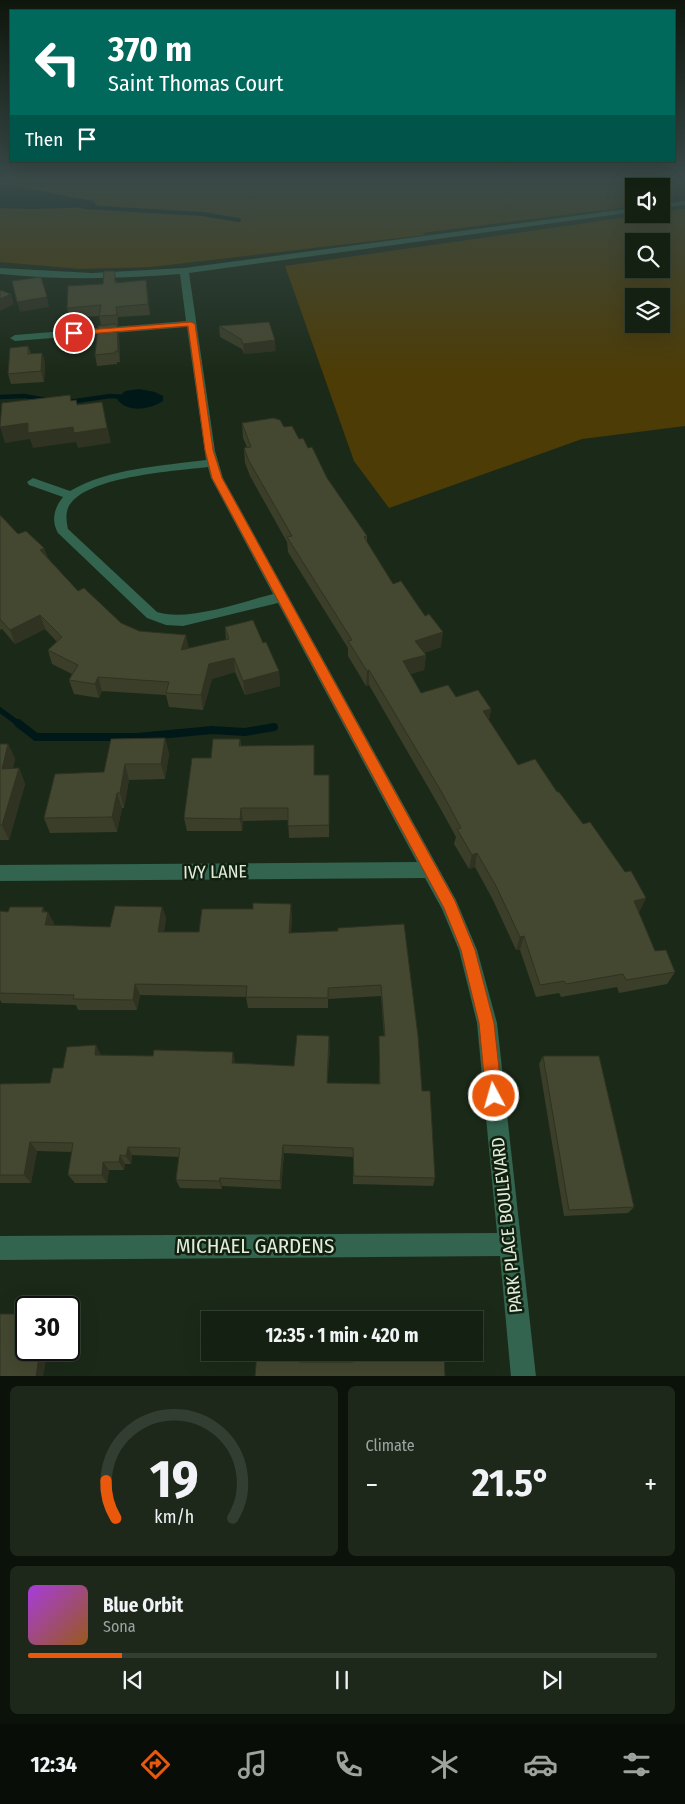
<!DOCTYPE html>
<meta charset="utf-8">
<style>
:root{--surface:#142012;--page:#1d281b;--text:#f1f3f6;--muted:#9da39f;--line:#333e32;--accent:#ea580c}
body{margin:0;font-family:"Fira Sans Condensed",sans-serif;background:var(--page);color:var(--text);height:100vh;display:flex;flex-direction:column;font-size:19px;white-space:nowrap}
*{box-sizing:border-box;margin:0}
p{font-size:16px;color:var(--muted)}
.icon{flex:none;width:28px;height:28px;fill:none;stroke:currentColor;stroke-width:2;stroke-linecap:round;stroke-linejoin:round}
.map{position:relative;height:1376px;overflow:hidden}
.side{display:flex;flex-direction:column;gap:10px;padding:10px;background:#0b120a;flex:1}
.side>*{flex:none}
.banner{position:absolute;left:10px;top:10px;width:665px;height:152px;border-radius:0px;box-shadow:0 5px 20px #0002,0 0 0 1px var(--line);background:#00695c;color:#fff;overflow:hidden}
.tools{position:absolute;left:625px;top:178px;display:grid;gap:10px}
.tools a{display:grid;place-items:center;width:45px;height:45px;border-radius:0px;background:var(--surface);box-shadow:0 5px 20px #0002,0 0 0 1px var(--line);font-size:25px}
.speed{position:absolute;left:15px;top:1296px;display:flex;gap:10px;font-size:25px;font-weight:700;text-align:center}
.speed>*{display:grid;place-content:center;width:65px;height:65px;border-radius:50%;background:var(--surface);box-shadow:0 5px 20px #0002,0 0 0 1px var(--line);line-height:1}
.speed .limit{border:2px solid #111;border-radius:8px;background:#fff;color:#111}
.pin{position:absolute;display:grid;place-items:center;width:42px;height:42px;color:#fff;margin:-21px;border:2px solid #fff;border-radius:50%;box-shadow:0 1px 5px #0007}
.me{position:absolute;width:55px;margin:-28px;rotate:354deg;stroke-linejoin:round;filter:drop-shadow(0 0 4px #0008)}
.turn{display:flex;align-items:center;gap:18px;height:105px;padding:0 15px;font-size:22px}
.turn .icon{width:65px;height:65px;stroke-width:2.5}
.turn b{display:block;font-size:35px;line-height:42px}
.then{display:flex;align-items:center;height:48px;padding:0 15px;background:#0003;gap:10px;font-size:19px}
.big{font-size:38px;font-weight:700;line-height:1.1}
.side .card{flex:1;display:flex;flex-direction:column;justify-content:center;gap:8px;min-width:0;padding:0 18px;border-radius:8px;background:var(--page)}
.side .dial{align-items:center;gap:0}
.dial svg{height:130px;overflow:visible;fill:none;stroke:var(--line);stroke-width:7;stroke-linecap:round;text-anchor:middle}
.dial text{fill:var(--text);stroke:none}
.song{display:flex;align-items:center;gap:15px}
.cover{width:60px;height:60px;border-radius:8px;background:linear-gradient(135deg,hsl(280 70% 55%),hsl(30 70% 35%))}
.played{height:5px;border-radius:2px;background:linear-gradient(90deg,var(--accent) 15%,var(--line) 15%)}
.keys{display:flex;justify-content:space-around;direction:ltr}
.heat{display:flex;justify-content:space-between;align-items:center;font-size:28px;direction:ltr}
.side .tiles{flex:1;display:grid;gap:10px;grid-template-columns:1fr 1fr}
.card:last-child{grid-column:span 2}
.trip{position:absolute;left:201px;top:1311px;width:282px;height:50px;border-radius:0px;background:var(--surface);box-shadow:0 5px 20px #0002,0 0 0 1px var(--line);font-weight:700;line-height:50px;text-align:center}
.tabs{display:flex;height:80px;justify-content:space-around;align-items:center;background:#080d07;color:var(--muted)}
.tabs .icon{width:35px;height:35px}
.tabs .selected{color:var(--accent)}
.tabs b{font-size:22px;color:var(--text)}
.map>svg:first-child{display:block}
</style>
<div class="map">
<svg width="685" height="1377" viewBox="0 0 685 1377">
<rect width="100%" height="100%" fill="#1b2a18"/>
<g fill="#4d3c06" fill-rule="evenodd">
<polygon points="0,180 677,180 678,182 673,200 661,202 661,186 634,186 634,206 422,233 425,235 151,267 81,269 0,262"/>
<path d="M685,209V426L582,439L389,508L354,461L285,266L650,214H661V212ZM661,241V269H634V241ZM661,296V324H634V296Z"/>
</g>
<g fill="#001918">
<polygon points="0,183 93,201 98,207 32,209 0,208"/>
<path d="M139,389L155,392L163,396V401C151,409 128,414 117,399L125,391Z"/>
</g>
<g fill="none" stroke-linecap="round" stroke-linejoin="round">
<polyline stroke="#001918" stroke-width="4" points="84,207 202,214 239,220"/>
<g stroke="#001918" stroke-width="4.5">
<polyline points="0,397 24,396 47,400"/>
<polyline points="69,402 110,396 126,397"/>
</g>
<polyline stroke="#001918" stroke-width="5.5" points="0,710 19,724"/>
<polyline stroke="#001918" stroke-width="8" points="18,723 36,737 137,737 212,730 245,732 274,727"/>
<g fill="#32644f" fill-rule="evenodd">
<polygon points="685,201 685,205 661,208 661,204"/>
<path d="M634,208V212L189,273L215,451L223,478L456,900L477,950L497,1023L536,1377H511L500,1256L0,1260V1236L497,1233L477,1023L459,950L442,909L425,878L0,881V865L417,862L278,603L183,626L166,625L147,618L58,533C51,521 54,508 63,497L29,485L27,482L33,478L70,491C110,468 161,466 206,460L187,327L15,341L10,338L15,335L186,321L180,274C120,279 60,280 0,274V268L92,273L184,268ZM208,467L211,478L273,594C241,602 187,622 157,612L68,529C66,520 65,510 71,503C92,476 175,471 208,467Z"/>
</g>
</g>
<g fill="#3b3e29">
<polygon points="146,280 150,315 118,317 118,325 117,325 119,334 120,362 117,362 117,364 97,366 95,355 101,325 99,316 69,318 67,308 103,284 117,281 117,283"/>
<polygon points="219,326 276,351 244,354 242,349 220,337"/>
<polygon points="28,346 31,354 42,353 45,363 44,382 11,384 8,374"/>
<polygon points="242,423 284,427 299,439 308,448 327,478 367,536 367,542 393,584 441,647 424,653 426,655 424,670 410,674 421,693 456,697 491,709 489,720 518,765 557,792 583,824 625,872 646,898 639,912 638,912 655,951 675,972 667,984 619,993 617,987 561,997 559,993 536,997 520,950 516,950 493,900 475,867 469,869 454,844 456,837 439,806 369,685 366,686 348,656 348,648 288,552 287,542 250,476 245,463 244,448 247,447 243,438"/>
<polygon points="0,515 18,534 44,548 48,558 78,591 121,623 139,631 189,648 226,640 225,627 263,643 279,671 280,686 245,695 235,672 212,679 203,710 169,707 166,695 102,691 99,698 74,694 69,680 72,674 52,664 48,650 57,642 45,629 15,644 2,629 0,630"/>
<polygon points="165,738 169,754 165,779 129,780 124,808 122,808 117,832 50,833 44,818 104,772"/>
<polygon points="240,739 241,746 314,758 314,775 329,775 329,837 289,838 288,820 243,821 242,831 187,831 184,818 211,758"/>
<polygon points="0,744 8,744 15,759 13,768 19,768 25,784 9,840 0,840"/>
<polygon points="43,907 45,912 54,923 53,925 110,927 162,907 166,918 164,932 199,932 292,915 291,933 338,931 404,924 422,1091 435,1178 433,1186 353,1184 353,1157 284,1153 281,1189 222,1186 222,1189 180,1188 176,1180 179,1157 132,1155 131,1164 125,1164 124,1170 109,1170 107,1183 75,1183 68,1175 72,1152 37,1151 31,1183 0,1183 0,1084 50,1083 63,1068 101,1056 294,1066 330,1047 327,1083 379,1084 379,1036 384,1036 381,996 328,999 328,1008 248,1008 246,997 140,995 137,1010 78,1010 76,1005 2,1003 0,1000 0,911 8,912"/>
<polygon points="543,1056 634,1207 628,1213 564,1216 539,1064"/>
</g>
<g fill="#303222">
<polygon points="146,280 148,290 150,315 148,304"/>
<polygon points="11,294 14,304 0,311 0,299"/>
<polygon points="47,297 49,307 20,312 17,302"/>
<polygon points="116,307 118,317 118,325 117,315"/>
<polygon points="117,324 119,334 120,362 118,351"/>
<polygon points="275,340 276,351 244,354 243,344"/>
<polygon points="42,353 45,363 44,382 41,371"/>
<polygon points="102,402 111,443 78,448 76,442 33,448 30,439 5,443 0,427"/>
<polygon points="44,548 49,562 40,550"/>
<polygon points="40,615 45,629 15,644 10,630"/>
<polygon points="443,632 441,647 414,656 415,641"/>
<polygon points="186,635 189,649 181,650"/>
<polygon points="426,655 424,670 402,677 403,661"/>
<polygon points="234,658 235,672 212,679 203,710 201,695 209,664"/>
<polygon points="369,670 369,685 366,686 367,671"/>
<polygon points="279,671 280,686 245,695 243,681"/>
<polygon points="98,677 102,691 99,698 95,684"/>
<polygon points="491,709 488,724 483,711"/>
<polygon points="165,738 169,754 165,779 161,764"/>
<polygon points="8,744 15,759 9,784 2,769"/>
<polygon points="125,764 129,780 124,808 120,793"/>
<polygon points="19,768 25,784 9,840 2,825"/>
<polygon points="117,793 122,808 117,832 112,817"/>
<polygon points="241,808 243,821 242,831 240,819"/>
<polygon points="477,853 475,867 469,869 472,855"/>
<polygon points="646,898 639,912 627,915 634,901"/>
<polygon points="291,904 292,915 290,944 289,933"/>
<polygon points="43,907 47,916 48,912 54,923 51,936 45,925 42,912"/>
<polygon points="162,907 166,918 162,943 158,932"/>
<polygon points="524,936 520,950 516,950 520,937"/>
<polygon points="135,984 140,995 137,1010 133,1000"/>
<polygon points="329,1036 330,1047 327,1092 327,1083"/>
<polygon points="96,1045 101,1055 95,1055"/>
<polygon points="233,1052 235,1062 234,1073 232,1063"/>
<polygon points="30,1142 37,1151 31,1183 24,1175"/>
<polygon points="283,1145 284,1153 281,1189 280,1181"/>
<polygon points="128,1147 132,1155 131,1164 126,1156"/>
<polygon points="120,1155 125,1164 124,1170 119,1162"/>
<polygon points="103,1162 109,1170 107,1183 102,1175"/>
<polygon points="220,1178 222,1186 222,1189 219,1181"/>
<polygon points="40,1350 48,1350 43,1377 36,1377"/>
</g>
<g fill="#454830" stroke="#303222">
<polygon points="104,271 115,271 115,283 146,280 148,304 116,307 117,315 99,316 101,305 67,308 68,286 103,284"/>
<polygon points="41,277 47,297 17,302 12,281"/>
<polygon points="0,290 11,294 0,299"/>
<polygon points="269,322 275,340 243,344 241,339 219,326"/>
<polygon points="117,324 118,351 115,351 115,353 95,355 98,326"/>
<polygon points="28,346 28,354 42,353 41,371 8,374 10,348"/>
<polygon points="70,395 71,401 76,400 77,405 102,402 107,428 74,433 73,427 28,433 28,423 0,427 2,403"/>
<polygon points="273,418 280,420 284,427 292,426 299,439 303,438 308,448 312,447 327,478 367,536 364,537 393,584 401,581 425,616 429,614 443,632 415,641 426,655 403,661 421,693 448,685 456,697 478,690 491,709 483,711 518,765 535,759 557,792 559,792 583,824 590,822 625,872 631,871 646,898 634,901 655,951 666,950 675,972 626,980 623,974 566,984 564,981 540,985 524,936 520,937 496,886 477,853 472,855 457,829 461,828 441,791 369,670 367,671 348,641 352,640 287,537 292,536 249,461 244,448 251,447 242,423"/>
<polygon points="0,515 18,534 26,531 44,548 40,550 78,591 84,588 121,623 139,631 186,635 181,650 229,639 225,627 253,620 263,643 266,642 279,671 243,681 234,658 209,664 201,695 166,693 169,682 98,677 95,684 69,680 78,665 48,650 62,637 40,615 10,630 0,619"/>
<polygon points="165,738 161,764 125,764 120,793 117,793 112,817 44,818 55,774 104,772 111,739"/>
<polygon points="213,739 240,739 239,746 314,745 314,775 329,775 329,825 288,826 288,808 241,808 240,819 184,818 192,758 211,758"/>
<polygon points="0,744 8,744 2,769 19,768 2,825 0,825"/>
<polygon points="253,903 291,904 289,933 338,931 338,928 404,924 418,1036 422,1091 430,1091 435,1178 354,1176 353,1148 283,1145 280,1181 220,1178 219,1181 176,1180 180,1148 128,1147 126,1156 120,1155 119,1162 103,1162 102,1175 68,1175 73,1143 30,1142 24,1175 0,1175 0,1084 50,1083 53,1068 63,1068 67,1047 96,1045 95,1055 153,1056 154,1050 233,1052 232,1063 294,1066 297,1035 329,1036 327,1083 380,1084 379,1036 385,1036 381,985 328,988 328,998 246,997 247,986 135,984 133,1000 73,999 74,995 0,993 0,911 8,912 10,907 43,907 42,912 48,912 45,925 110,927 115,906 162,907 158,932 199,932 202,909 253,909"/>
<polygon points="543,1056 599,1056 634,1207 569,1210"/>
<polygon points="0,1314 26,1314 26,1350 40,1350 36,1377 0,1377"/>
<polygon points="441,1315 442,1320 373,1320 373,1316"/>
<rect x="258" y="1316" width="42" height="4"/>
<polygon points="257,1352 299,1352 299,1362 353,1362 353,1352 444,1352 445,1377 255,1377"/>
</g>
<linearGradient id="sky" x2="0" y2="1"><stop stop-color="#0f170d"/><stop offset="0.48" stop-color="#394a48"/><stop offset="1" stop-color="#394a48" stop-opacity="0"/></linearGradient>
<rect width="685" height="373" fill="url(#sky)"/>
<polygon fill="#ea580c" stroke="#983908" points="191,322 195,324 213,450 222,478 455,901 475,950 494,1023 502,1096 500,1102 494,1104 488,1102 486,1096 479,1023 461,950 444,908 212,478 205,450 188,326 74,335 70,333 74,331"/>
<g text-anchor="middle" stroke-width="5" stroke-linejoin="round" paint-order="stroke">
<g font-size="18" fill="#e1ebde" stroke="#12210e">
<text transform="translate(215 872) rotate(-1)" y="6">IVY LANE</text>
<text transform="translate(507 1225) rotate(-96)" y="6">PARK PLACE BOULEVARD</text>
</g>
<g font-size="21" fill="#e1ebde" stroke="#12210e">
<text x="255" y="1253">MICHAEL GARDENS</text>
</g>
</g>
</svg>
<div class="tools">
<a><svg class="icon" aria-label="sound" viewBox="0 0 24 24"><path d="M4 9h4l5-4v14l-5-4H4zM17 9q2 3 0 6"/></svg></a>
<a><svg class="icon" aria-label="search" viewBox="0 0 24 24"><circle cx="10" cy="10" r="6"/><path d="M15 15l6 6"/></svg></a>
<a><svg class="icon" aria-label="layers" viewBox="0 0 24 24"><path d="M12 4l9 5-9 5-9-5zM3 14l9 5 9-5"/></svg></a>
</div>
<div class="speed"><div class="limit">30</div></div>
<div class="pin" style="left:74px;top:333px;background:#d93025"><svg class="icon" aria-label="arrive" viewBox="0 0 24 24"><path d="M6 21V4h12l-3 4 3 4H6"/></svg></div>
<svg class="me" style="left:494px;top:1096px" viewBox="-20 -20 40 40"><circle r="17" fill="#ea580c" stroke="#fff" stroke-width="3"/><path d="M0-11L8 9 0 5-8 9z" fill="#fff"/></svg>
<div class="trip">12:35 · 1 min · 420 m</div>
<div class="banner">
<div class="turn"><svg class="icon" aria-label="left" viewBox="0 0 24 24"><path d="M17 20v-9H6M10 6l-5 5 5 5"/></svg><div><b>370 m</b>Saint Thomas Court</div></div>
<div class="then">Then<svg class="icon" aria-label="arrive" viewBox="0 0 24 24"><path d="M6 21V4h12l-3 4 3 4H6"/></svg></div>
</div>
</div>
<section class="side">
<div class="tiles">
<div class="card dial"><svg viewBox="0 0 100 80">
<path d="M14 69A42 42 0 1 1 86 69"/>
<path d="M14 69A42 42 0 0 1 8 46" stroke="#ea580c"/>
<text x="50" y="56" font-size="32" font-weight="700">19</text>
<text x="50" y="72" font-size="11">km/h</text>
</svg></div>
<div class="card"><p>Climate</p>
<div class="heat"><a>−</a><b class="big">21.5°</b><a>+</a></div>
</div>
<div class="card">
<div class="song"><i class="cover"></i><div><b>Blue Orbit</b><p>Sona</p></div></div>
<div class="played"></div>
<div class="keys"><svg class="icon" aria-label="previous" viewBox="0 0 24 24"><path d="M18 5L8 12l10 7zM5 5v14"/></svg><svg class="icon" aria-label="pause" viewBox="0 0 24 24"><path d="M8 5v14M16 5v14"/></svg><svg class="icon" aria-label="next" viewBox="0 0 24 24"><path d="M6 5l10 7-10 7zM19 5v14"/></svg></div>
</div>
</div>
</section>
<nav class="tabs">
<b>12:34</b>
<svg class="icon selected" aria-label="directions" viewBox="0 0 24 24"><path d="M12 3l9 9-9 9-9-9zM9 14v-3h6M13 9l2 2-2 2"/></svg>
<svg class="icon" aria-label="music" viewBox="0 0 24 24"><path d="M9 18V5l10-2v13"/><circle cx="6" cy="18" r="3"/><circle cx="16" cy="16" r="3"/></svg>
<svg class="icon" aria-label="phone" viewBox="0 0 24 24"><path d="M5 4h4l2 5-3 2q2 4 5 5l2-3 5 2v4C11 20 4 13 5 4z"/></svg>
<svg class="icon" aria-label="climate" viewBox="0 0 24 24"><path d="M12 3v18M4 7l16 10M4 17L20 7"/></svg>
<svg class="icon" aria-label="car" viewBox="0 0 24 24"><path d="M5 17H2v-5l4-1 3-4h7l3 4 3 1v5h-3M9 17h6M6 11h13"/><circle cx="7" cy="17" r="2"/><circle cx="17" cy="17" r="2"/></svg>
<svg class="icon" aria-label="filters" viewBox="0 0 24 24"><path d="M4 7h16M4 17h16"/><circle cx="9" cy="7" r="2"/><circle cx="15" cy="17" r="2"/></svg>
</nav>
